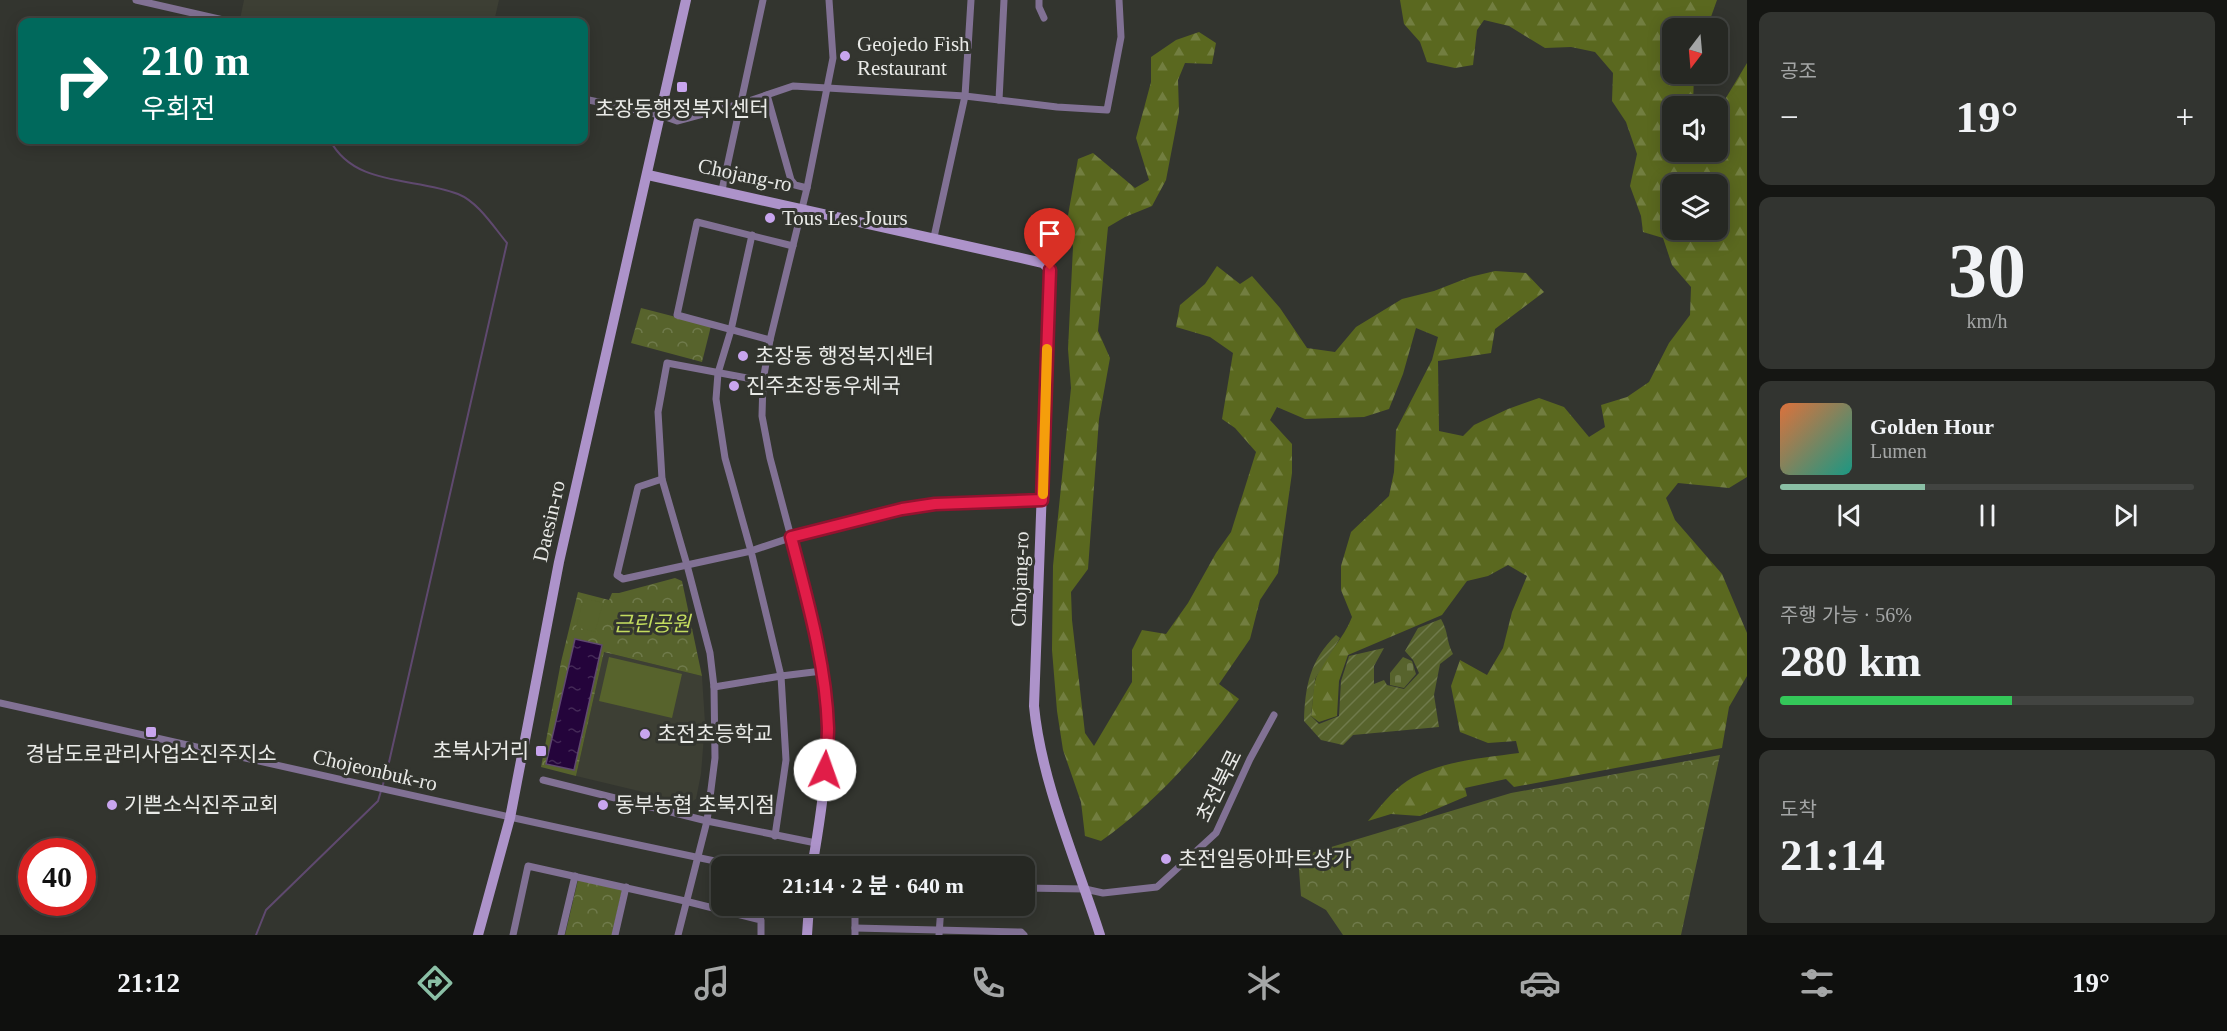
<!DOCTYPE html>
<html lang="ko">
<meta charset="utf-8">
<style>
:root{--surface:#262823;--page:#323430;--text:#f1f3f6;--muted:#a4a6a6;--line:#424441;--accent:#8abfa5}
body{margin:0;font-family:"Times New Roman","Noto Sans KR",serif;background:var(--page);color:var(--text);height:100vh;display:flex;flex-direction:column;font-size:22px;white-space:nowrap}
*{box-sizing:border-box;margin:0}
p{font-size:20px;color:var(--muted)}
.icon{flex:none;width:33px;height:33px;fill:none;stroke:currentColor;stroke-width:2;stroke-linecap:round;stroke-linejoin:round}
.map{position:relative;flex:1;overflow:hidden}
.sheet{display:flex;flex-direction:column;gap:12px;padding:12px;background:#151613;width:480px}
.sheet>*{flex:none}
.guide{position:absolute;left:18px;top:18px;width:570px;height:126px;border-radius:12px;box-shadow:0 3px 15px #0003,0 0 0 2px var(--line);background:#00695c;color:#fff;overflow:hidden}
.needle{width:39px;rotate:196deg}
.fabs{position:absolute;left:1662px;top:18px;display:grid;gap:12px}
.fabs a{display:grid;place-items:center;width:66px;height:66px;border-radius:12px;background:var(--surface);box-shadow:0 3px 15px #0003,0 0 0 2px var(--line);font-size:30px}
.speed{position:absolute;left:18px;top:838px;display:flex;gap:12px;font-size:30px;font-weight:700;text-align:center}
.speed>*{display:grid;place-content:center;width:78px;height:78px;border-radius:50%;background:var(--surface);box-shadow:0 3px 15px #0003,0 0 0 2px var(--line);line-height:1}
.speed .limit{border:9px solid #d22;background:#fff;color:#111}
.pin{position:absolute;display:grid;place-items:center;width:51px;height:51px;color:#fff;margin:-62px -26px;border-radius:50% 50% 50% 0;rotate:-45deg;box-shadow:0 0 6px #0007}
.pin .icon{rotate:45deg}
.me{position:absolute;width:66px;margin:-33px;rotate:3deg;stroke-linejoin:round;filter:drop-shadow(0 0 4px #0008)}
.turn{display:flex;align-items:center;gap:21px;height:126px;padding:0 24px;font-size:27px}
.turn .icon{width:78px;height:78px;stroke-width:2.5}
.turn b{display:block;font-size:42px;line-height:51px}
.big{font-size:45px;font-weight:600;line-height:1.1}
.sheet .card{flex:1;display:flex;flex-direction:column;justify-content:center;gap:9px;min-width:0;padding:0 21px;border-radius:12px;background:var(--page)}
.sheet .dial{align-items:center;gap:0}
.dial b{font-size:78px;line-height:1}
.song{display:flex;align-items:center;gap:18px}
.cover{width:72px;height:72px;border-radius:9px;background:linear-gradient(135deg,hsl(20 70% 55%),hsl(170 70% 35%))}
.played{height:6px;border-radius:3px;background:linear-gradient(90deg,var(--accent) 35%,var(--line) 35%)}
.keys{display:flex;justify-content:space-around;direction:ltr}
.heat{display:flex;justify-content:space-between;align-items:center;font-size:33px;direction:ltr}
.charge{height:9px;border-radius:4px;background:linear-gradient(90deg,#34c759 56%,var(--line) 0)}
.trip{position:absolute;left:711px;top:856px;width:324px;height:60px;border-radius:12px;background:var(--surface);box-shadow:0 3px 15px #0003,0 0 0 2px var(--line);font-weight:600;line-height:60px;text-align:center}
.menu{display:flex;height:96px;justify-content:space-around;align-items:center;background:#0f100e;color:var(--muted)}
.menu .icon{width:42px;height:42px}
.menu .selected{color:var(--accent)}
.menu b{font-size:27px;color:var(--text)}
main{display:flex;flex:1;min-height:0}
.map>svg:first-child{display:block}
</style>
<main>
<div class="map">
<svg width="1747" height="935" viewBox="0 0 1747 935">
<defs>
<pattern id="forest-firs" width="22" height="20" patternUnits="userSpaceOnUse" patternTransform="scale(1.5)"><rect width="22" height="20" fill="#5a681f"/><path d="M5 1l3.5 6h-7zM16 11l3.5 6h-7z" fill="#727e40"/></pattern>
<pattern id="cemetery-stones" width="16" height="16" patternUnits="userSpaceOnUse" patternTransform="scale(1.5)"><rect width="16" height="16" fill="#57632c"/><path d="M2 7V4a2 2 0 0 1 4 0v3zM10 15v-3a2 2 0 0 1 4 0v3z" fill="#6f7a4b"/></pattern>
<pattern id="park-crowns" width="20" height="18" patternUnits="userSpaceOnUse" patternTransform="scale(1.5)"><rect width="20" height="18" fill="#57632c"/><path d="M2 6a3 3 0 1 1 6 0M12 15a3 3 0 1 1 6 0" fill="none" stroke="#6f7a4b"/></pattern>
<pattern id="garden-furrows" width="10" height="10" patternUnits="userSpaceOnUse" patternTransform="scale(1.5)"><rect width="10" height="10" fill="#57632c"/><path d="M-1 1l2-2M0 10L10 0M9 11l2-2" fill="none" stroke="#6f7a4b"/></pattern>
<pattern id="water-ripples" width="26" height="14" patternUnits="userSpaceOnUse" patternTransform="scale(1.5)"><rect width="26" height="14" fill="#24043b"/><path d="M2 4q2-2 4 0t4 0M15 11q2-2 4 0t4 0" fill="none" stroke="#442957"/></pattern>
</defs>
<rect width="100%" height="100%" fill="#33352f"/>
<g fill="#3d3f34">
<polygon points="244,0 499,0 494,22 258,22 240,19"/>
<polygon points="604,652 702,676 705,723 701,774 696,799 689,803 576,776"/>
</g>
<path fill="url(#forest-firs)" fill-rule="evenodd" d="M1400,0H1717L1707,28H1672V74H1694L1693,105L1695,106H1672V152H1718V111L1747,63V477L1729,488L1678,483L1666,498L1675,520L1722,574L1747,633V676L1729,707L1722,748L1514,787L1506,779L1465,788L1467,796L1420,816L1391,814L1368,821C1380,807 1392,791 1407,781C1439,761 1483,758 1519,753L1516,741L1488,743L1460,732L1451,686L1460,660L1487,675L1503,648L1512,612L1527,576L1508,565L1488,576L1467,581L1442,615L1348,655L1339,681L1337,716L1319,722L1311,716C1313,704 1312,689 1316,678C1324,656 1344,639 1352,617L1341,590V566L1351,532L1389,496L1394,472L1396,430L1432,360L1438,337L1416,328L1403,374L1389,409L1364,417L1305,419L1277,407L1270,420L1292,444V473L1278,573L1260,600L1250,639L1219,684L1239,699C1203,750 1153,805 1101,841L1085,836L1081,802L1063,750L1057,711L1052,650L1053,566L1071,388L1068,349L1073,247L1067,221L1078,159L1093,153L1135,188L1149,180L1136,138L1151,82V57L1176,40L1199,32L1216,43L1212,64L1185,63L1178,80L1179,112L1166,180L1152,206L1125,217L1108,227L1098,331L1110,358L1099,419L1088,569L1071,592L1072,620L1085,733L1094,746L1132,682V650L1142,630L1166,634L1188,603L1216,553L1231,532L1256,452L1235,428L1222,419L1233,353L1210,337L1176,327L1180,305L1205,284L1217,266L1240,284L1252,276L1280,308L1307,348L1335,352L1356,327L1402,299L1434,291L1470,277L1495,271L1526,273L1544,292L1495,329L1491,353L1438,361L1439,431L1463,436L1474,425L1508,409L1539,398L1564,407L1589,437L1605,427L1601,405L1627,397L1649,382L1669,343L1690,315L1691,287L1672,265L1663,238L1643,232L1641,216L1630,186L1637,154L1626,122L1612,101L1613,73L1595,52L1571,47L1545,48L1509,26L1484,20L1477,30L1473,65L1455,68L1427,62L1420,42L1404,24ZM1672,184H1718V230H1672Z"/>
<polygon fill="url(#cemetery-stones)" points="1403,657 1412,661 1416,674 1404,688 1390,685 1390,673"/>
<g fill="url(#park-crowns)">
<polygon points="641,308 711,326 702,362 631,343"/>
<polygon points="675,578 682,581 702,676 604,652 576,776 541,767 561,662 578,592 609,600 612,593 619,593"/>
<polygon points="1720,755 1681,935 1343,935 1326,910 1301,896 1298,857 1511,793"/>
<polygon points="578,880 622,890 612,935 565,935"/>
</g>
<path fill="url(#garden-furrows)" d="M1441,619C1449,633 1446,641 1453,654L1440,664L1434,695L1439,727L1353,735L1343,745L1321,740L1304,721C1305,686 1310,660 1336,635L1340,638L1315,679L1311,716L1319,724L1339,716L1341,681L1349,656L1384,648L1374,666V684L1384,680L1387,685L1404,689L1419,673L1413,660L1405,651L1418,628Z"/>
<g fill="#57632c">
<polygon points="584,598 603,603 595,632 576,627"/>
<polygon points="609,657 682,674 672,718 599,701"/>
</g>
<polygon fill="url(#water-ripples)" stroke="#5f496f" stroke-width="1.5" points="575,639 602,645 574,770 546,764"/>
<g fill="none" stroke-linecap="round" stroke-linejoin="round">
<path stroke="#5f496f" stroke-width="2" d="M256,935L266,910L378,801L387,771L507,243C493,226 478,202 458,194C415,177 354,187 330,140"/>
<g stroke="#817194" stroke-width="7">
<polyline points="136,0 232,22"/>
<polyline points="1039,0 1039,7 1044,18"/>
<polyline points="767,95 791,180 795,185 807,188"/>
<polyline points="584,99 660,115 677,121 740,104 793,86 965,96 1057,107 1107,110 1121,37 1119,0"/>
<polyline points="999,100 1004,0"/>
<polyline points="722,190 763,0"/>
<polyline points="934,237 965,96 971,0"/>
<polyline points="770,340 677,315 697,222 793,246"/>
<polygon points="662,479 687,565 623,579 617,575 638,487"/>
<polyline points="662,479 658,412 667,363 763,381"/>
<polyline points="791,537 770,458 762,416 763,381 770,340 807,188 833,58 829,0"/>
<path d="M822,671L781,676L751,551C809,531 871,512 933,504C969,500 1006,501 1042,500"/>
<polyline points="714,687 781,676 786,760 775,836"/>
<path d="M0,703C248,758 495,816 744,867"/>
<polyline points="543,780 707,821 816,843"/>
<polyline points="1024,888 1085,889 1103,893 1157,887 1216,833 1250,759 1274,715"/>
<polyline points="855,928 1021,932 1024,935"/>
<polyline points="513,935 528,866 685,901 761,920 761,935"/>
<polyline points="561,935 575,876"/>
<polyline points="615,935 626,887"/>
<polyline points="678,935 707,821 715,758 714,687 710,653 687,565 751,551 725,458 716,399 718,373 731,330 752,235"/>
<polyline points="855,935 855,908"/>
<polyline points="939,935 941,906"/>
</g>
<g stroke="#ad93ca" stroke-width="10">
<path d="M648,175L1043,263L1050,270L1034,706C1041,781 1077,863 1100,935"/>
<path d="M791,537C806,596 828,670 828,730C827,776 820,822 812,867"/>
<polyline points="478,935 510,818 559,562 686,0"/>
<polyline points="807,935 809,906"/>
</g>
</g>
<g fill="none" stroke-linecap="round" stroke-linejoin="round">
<g stroke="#92132f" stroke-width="15">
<path id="route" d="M825,770C826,756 828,742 828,728C826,664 807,599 791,537L902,509L935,504L1042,500L1050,270"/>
</g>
<use href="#route" stroke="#e11d48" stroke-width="10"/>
<polyline stroke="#f59e0b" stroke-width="10" points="1043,494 1047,349"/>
</g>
<g fill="#c8a5ee" stroke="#33352f" stroke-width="2">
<circle cx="845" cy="56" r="6"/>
<rect x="676" y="81" width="12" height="12" rx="3"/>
<circle cx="770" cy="218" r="6"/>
<circle cx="743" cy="356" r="6"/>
<circle cx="734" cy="386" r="6"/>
<rect x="145" y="726" width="12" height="12" rx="3"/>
<circle cx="645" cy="734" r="6"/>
<rect x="535" y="745" width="12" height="12" rx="3"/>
<circle cx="112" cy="805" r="6"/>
<circle cx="603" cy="805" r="6"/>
<circle cx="1166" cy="859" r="6"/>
</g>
<g text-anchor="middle" stroke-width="6" stroke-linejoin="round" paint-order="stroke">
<g font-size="21" fill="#e9eae7" stroke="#33352f" text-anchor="start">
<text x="857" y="51">Geojedo Fish<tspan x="857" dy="24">Restaurant</tspan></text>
<text x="682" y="116" text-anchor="middle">초장동행정복지센터</text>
<text x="782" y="225">Tous Les Jours</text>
<text x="755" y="363">초장동 행정복지센터</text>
<text x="746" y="393">진주초장동우체국</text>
<text x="657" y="741">초전초등학교</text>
<text x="529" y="758" text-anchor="end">초북사거리</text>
<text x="151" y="761" text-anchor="middle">경남도로관리사업소진주지소</text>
<text x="124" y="812">기쁜소식진주교회</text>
<text x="615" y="812">동부농협 초북지점</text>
<text x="1178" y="866">초전일동아파트상가</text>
</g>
<g font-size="21" fill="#e9eae7" stroke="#33352f">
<text transform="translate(745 175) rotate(12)" y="7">Chojang-ro</text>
<text transform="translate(549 521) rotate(-77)" y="7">Daesin-ro</text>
<text transform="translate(1020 579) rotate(-88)" y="7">Chojang-ro</text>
<text transform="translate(375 770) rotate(13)" y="7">Chojeonbuk-ro</text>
<text transform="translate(1219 786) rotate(-64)" y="7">초전북로</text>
</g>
<g font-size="21" font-style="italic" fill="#c3dc5f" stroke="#33352f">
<text x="652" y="631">근린공원</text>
</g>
</g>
</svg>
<div class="fabs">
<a><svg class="needle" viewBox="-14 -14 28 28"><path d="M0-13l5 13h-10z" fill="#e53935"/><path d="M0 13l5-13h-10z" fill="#a4a6a6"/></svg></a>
<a><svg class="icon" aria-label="sound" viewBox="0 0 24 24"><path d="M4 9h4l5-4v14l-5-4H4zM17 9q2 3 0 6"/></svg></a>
<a><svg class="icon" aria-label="layers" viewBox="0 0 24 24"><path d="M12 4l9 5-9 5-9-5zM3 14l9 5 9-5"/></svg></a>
</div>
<div class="speed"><div class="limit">40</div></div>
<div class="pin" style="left:1050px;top:270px;background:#d93025"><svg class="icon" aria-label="arrive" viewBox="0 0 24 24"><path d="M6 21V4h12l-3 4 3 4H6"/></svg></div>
<svg class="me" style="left:825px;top:770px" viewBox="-20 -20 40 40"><circle r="19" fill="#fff"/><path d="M0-13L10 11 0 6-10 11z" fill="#e11d48"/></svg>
<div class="trip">21:14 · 2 분 · 640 m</div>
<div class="guide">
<div class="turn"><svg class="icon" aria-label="right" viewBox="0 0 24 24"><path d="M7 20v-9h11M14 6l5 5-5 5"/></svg><div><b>210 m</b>우회전</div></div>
</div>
</div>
<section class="sheet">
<div class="card"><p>공조</p>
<div class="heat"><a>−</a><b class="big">19°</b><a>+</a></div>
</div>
<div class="card dial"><b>30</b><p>km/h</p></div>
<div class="card">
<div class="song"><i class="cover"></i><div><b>Golden Hour</b><p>Lumen</p></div></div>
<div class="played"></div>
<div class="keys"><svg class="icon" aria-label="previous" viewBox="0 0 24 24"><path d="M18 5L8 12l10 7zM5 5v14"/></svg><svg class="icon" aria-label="pause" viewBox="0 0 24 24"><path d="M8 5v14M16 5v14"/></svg><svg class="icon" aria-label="next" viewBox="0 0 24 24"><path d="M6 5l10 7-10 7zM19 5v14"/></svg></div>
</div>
<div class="card"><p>주행 가능 · 56%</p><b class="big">280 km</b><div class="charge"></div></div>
<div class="card"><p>도착</p><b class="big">21:14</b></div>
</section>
</main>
<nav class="menu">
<b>21:12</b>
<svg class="icon selected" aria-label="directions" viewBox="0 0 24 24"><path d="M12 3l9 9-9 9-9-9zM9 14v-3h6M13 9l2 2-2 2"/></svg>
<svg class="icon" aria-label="music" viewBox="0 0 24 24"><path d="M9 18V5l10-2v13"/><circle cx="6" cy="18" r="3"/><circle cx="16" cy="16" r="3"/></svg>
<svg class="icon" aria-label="phone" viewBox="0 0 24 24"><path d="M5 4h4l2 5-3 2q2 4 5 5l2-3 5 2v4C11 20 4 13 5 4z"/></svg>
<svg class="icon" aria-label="climate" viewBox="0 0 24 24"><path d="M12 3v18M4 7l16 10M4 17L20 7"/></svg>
<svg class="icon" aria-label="car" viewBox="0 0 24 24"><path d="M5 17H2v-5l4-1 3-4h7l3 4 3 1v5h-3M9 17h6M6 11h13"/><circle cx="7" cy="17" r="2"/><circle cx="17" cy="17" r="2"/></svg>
<svg class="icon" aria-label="filters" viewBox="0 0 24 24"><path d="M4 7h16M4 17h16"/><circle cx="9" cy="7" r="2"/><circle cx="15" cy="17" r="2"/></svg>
<b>19°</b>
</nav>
